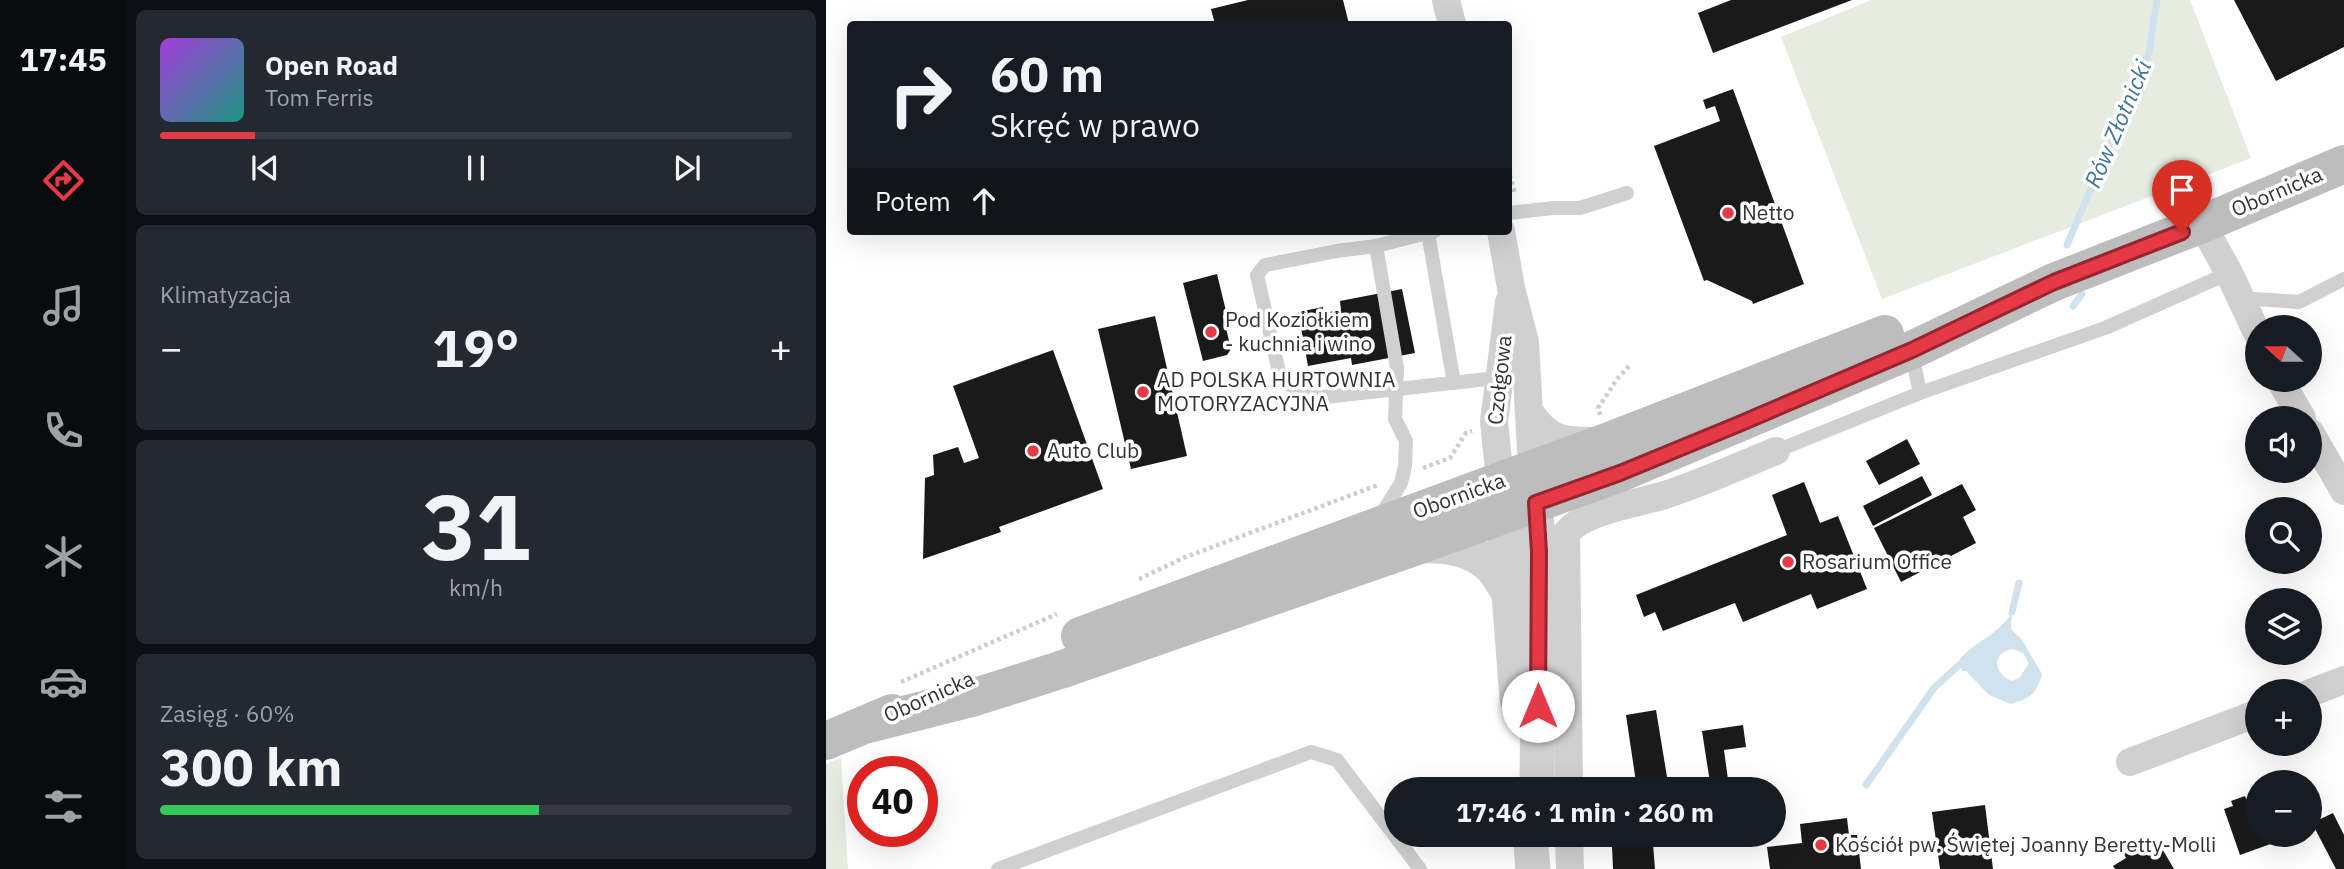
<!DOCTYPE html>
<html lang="pl">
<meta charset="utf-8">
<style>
:root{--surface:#171b24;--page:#242831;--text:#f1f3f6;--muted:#9ea1a6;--line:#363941;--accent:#e63946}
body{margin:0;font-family:"IBM Plex Sans",sans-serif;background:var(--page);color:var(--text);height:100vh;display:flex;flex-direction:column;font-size:26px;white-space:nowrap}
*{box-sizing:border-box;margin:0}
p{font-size:23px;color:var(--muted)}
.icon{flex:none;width:38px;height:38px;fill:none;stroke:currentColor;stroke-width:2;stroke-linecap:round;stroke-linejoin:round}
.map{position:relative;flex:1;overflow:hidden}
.side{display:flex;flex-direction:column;gap:10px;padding:10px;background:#0d0f14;width:700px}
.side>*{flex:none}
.hud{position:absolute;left:21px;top:21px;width:665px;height:214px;border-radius:7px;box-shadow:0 7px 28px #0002;background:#171b24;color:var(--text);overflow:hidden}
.needle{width:46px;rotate:291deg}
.tools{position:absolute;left:1419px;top:315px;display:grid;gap:14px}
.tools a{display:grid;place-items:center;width:77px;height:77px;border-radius:50%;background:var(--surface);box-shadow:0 7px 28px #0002;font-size:35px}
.speed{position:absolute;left:21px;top:756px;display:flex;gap:14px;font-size:35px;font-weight:700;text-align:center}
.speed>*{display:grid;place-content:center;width:91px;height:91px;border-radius:50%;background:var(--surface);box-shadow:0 7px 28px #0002;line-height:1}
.speed .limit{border:10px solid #d22;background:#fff;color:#111}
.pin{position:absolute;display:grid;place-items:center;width:60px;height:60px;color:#fff;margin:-72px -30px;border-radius:50% 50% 50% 0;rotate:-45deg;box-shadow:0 0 7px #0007}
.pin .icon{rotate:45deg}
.me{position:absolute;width:77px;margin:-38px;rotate:0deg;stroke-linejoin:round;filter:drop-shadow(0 0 5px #0008)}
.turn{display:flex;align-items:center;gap:24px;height:147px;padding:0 28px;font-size:32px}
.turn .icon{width:91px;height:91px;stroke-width:2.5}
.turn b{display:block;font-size:49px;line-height:60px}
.then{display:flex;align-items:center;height:66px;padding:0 28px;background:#0003;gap:14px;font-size:26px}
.big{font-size:52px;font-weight:700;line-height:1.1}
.side .card{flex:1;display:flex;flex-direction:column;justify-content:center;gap:10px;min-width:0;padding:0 24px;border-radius:10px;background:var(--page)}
.side .dial{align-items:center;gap:0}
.dial b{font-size:91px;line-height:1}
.song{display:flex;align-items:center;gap:21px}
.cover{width:84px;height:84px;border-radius:10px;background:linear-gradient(135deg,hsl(280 70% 55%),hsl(170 70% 35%))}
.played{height:7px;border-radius:4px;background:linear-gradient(90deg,var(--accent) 15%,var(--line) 15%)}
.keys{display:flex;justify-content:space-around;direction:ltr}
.heat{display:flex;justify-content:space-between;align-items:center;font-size:38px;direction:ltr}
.charge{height:10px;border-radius:5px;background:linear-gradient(90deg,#34c759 60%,var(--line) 0)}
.trip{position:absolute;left:558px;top:777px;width:402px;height:70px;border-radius:35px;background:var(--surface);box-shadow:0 7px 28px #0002;font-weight:700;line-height:70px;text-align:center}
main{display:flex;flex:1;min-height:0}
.menu{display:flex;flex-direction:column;width:126px;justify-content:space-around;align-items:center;background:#090b0e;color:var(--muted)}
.menu .icon{width:49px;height:49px}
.menu .current{color:var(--accent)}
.menu b{font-size:32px;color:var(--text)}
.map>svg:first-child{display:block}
</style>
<main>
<nav class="menu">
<b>17:45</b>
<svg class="icon current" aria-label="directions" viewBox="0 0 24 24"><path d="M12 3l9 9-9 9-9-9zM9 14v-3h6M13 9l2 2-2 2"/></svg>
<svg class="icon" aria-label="music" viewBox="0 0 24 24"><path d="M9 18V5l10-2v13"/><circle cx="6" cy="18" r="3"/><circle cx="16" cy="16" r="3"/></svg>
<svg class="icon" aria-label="phone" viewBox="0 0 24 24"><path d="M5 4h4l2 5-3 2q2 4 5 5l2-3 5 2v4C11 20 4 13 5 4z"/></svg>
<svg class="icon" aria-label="climate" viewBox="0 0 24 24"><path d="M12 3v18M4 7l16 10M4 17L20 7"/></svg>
<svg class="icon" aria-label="car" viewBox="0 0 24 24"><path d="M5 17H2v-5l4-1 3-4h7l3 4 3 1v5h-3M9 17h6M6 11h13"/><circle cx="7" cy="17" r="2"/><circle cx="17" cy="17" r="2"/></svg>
<svg class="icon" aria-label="filters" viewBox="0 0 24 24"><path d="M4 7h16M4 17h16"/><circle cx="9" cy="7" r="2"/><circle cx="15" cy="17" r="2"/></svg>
</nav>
<section class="side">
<div class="card">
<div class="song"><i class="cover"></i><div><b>Open Road</b><p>Tom Ferris</p></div></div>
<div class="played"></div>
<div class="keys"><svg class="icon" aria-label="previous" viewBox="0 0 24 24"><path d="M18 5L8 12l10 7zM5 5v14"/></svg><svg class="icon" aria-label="pause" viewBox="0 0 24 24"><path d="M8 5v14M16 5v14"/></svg><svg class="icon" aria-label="next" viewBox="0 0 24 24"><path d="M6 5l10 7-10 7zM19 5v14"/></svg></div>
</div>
<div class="card"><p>Klimatyzacja</p>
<div class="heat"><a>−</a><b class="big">19°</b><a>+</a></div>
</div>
<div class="card dial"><b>31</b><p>km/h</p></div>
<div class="card"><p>Zasięg · 60%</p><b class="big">300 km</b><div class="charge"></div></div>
</section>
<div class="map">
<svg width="1518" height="869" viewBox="0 0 1518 869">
<rect width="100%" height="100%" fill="#fff"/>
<g fill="#e6ecdf">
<polygon points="1045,0 1364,0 1425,158 1056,299 955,37"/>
<polygon points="15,758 22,869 0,869 0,764"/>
</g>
<path fill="#cfe2ee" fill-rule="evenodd" d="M1186,612L1185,629L1196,640L1216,674C1210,695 1205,697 1185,704L1163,695L1140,671H1136L1133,660C1148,642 1175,633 1186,612ZM1187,649L1197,653L1203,663L1194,677L1187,681C1167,675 1165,652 1187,649Z"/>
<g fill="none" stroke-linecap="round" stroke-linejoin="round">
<g stroke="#cfe2ee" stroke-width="7">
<polyline points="1241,245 1323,52 1331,0"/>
<polyline points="1247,306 1256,294"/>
<polyline points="1186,612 1193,583"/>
<polyline points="1040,785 1108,688 1133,665"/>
</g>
</g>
<g fill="#1a1a1a">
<polygon points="422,0 517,0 523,24 389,24 385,9"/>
<polygon points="905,0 1026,0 887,53 872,13"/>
<polygon points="1408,0 1518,0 1518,47 1450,81"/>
<polygon points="907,89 978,284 927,304 926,301 881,280 878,281 828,146 894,121 889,106 880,109 877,100"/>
<polygon points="391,274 400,311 397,316 405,349 401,355 377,361 357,283"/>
<polygon points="576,289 589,353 526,365 525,358 482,366 472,312 497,307 498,313 515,310 514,301"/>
<polygon points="329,316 361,456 305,469 272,329"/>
<polygon points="227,350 277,489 173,527 175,532 97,559 99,478 108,475 107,455 132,447 138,463 153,458 127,386"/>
<polygon points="1081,439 1094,464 1053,485 1040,461"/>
<polygon points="1096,476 1106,495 1047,526 1037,506"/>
<polygon points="978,482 994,523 1012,516 1041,589 991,609 985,594 917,622 909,603 837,631 829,612 818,617 810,595 961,535 946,495"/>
<polygon points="1136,484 1150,510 1137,517 1150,543 1075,582 1048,528"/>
<polygon points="830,710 843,789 811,789 800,715"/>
<polygon points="917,725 920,747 898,750 903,787 885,789 876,731"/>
<polygon points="1419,796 1421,801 1430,798 1432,803 1432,835 1470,835 1414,855 1398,809 1407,806 1405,801"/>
<polygon points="1159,805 1167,869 1114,869 1106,812"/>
<polygon points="1507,813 1518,835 1518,869 1510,869 1486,823"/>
<polygon points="1021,818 1023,835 1031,835 1035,869 944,869 941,847 976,843 974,824"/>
<polygon points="1331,840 1348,869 1289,869 1287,866 1300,858 1298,854 1315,844 1317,848"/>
<polygon points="827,844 829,869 787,869 786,846"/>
</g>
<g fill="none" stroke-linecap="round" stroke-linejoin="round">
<g stroke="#cdcdcd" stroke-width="4.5" stroke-dasharray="3.5 3.5" stroke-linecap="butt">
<polyline points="682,168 689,194"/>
<polyline points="774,415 772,408 792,378 804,365"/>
<polyline points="597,468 624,458 640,433 646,431"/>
<polyline points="313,579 357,558 552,485"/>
<polyline points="75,682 231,614"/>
</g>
<g stroke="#d0d0d0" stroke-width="14">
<polyline points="682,213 728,208 754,208 801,193"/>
<polyline points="602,233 628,383"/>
<polyline points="550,246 511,251 439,265 431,275 455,381 476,391 499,397 662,379 672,382"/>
<polyline points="1415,298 1473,302 1518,279"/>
<polyline points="1086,354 1094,393"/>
<polyline points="950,451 1094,393 1279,328 1403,273"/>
<polyline points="555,515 575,483 579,466 580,441 569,419 571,368 550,246 609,231"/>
<polyline points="172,869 485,752 511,760 594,869"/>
</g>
<g stroke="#d0d0d0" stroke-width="28">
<polyline points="620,0 626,24"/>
<polyline points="1376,224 1403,273 1432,335"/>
<polyline points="675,231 685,288 699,342 706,468"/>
<polyline points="1454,380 1476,418"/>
<path d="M704,412C724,442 739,441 774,441"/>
<polyline points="1484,432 1518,491"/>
<polyline points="674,480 668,422 683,302"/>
<polyline points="1484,693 1518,680"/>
<polyline points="1304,762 1432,713"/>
<path d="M743,789L740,534C755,511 813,503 839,495C876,483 913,466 950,451"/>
<polyline points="743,835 744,869"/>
</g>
<g stroke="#d0d0d0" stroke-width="35">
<polyline points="707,475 713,552 711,789"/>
<polyline points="675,489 691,699"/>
<path d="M591,546C617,545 645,547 665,567C671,573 676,583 681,590"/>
<polyline points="704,835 707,869"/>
</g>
<g stroke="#bdbdbd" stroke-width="38">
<polyline points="254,636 783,441 1059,334"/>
<polyline points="42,724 149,697 234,670 591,546 794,473 1086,350 1228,282 1376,224 1518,164"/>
<polyline points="0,741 66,713"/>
</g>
</g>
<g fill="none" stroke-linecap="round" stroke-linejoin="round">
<g stroke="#96252e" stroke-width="18">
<polyline id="route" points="712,706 713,552 710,503 794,473 913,424 1086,350 1228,282 1356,232"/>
</g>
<use href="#route" stroke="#e63946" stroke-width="12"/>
</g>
<g fill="#e63946" stroke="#fff" stroke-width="2.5">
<circle cx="902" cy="213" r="7"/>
<circle cx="385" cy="332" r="7"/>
<circle cx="317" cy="392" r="7"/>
<circle cx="207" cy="451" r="7"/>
<circle cx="962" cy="562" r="7"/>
<circle cx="995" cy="845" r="7"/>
</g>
<g text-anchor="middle" stroke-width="7" stroke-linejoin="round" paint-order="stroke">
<g font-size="21" fill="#333" stroke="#fff">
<text transform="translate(1451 192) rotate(-23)" y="7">Obornicka</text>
<text transform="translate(674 380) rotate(-84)" y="7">Czołgowa</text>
<text transform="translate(633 496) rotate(-20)" y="7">Obornicka</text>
<text transform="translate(103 697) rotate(-24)" y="7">Obornicka</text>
</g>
<g font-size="21" fill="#333" stroke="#fff" text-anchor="start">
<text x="916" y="220">Netto</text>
<text x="399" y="327">Pod Koziołkiem<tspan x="399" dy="24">- kuchnia i wino</tspan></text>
<text x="331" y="387">AD POLSKA HURTOWNIA<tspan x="331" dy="24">MOTORYZACYJNA</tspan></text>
<text x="221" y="458">Auto Club</text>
<text x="976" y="569">Rosarium Office</text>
<text x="1009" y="852">Kościół pw. Świętej Joanny Beretty-Molli</text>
</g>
<g font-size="23" font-style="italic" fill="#3f7597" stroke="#fff">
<text transform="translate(1292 124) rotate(-67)" y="8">Rów Złotnicki</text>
</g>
</g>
</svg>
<div class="tools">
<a><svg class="needle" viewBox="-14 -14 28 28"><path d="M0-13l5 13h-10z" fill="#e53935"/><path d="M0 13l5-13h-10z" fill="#9ea1a6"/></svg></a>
<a><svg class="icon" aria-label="sound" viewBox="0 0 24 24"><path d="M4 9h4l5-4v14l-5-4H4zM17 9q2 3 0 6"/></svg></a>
<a><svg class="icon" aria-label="search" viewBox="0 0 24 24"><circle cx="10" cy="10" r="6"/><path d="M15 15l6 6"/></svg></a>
<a><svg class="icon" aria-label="layers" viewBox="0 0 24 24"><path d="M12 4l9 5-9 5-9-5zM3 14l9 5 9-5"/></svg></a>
<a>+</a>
<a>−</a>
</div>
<div class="speed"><div class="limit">40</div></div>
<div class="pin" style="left:1356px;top:232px;background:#d93025"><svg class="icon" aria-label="arrive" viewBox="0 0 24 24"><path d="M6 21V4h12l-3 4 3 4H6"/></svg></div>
<svg class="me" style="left:712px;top:706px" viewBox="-20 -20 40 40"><circle r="19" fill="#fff"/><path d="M0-13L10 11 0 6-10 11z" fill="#e63946"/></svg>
<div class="trip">17:46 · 1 min · 260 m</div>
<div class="hud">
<div class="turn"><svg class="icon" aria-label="right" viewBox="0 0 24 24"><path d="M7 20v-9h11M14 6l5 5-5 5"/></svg><div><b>60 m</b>Skręć w prawo</div></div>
<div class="then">Potem<svg class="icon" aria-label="ahead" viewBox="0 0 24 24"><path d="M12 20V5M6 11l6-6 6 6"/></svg></div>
</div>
</div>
</main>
